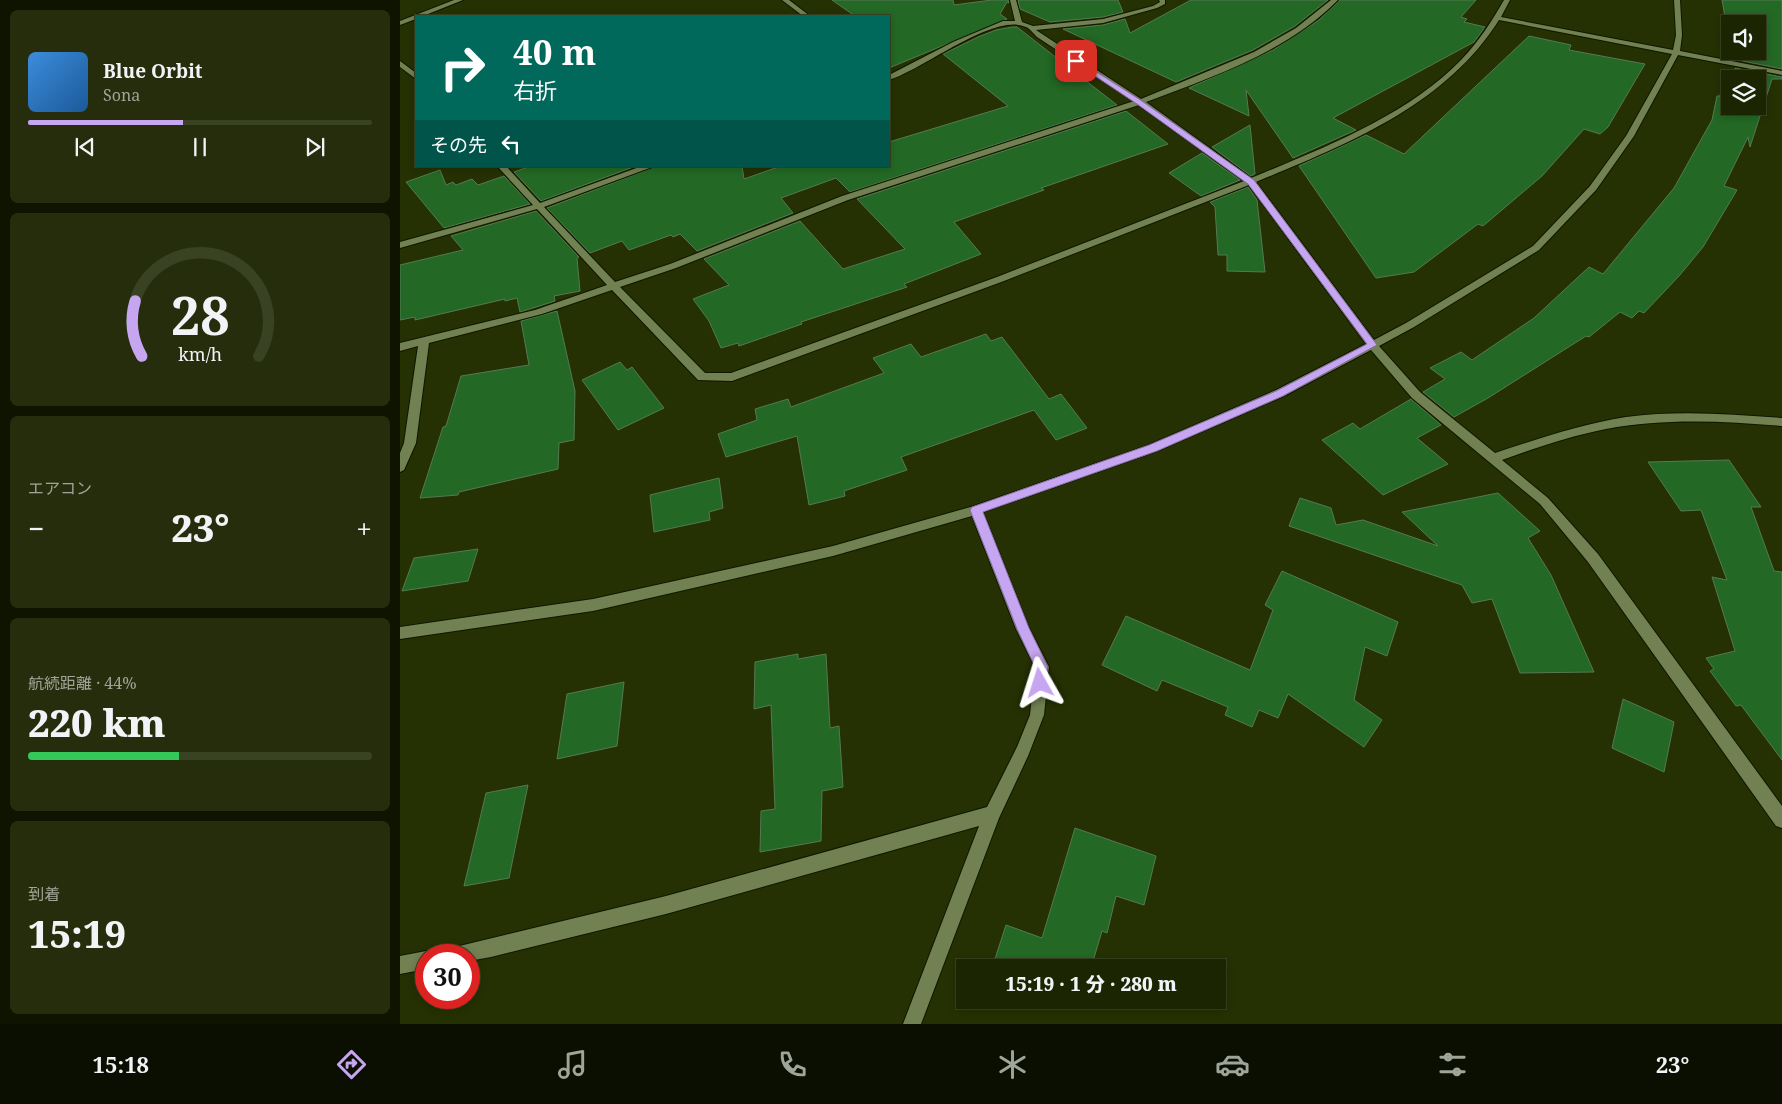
<!DOCTYPE html>
<html lang="ja">
<meta charset="utf-8">
<style>
:root{--surface:#1c2502;--page:#252d0c;--text:#f1f3f6;--muted:#a0a599;--line:#3a4224;--accent:#c6a6f0}
body{margin:0;font-family:"Noto Serif","Noto Sans JP",serif;background:var(--page);color:var(--text);height:100vh;display:flex;flex-direction:column;font-size:19px;white-space:nowrap}
*{box-sizing:border-box;margin:0}
p{font-size:16px;color:var(--muted)}
.icon{flex:none;width:28px;height:28px;fill:none;stroke:currentColor;stroke-width:2;stroke-linecap:round;stroke-linejoin:round}
.map{position:relative;flex:1;overflow:hidden}
.drawer{display:flex;flex-direction:column;gap:10px;padding:10px;background:#0f1401;width:400px}
.drawer>*{flex:none}
.top-card{position:absolute;left:15px;top:15px;width:475px;height:152px;border-radius:0px;box-shadow:0 2px 8px #0003,0 0 0 1px var(--line);background:#00695c;color:#fff;overflow:hidden}
.fabs{position:absolute;left:1321px;top:15px;display:grid;gap:10px}
.fabs a{display:grid;place-items:center;width:45px;height:45px;border-radius:0px;background:var(--surface);box-shadow:0 2px 8px #0003,0 0 0 1px var(--line);font-size:25px}
.speed{position:absolute;left:15px;top:944px;display:flex;gap:10px;font-size:25px;font-weight:700;text-align:center}
.speed>*{display:grid;place-content:center;width:65px;height:65px;border-radius:50%;background:var(--surface);box-shadow:0 2px 8px #0003,0 0 0 1px var(--line);line-height:1}
.speed .limit{border:8px solid #d22;background:#fff;color:#111}
.pin{position:absolute;display:grid;place-items:center;width:42px;height:42px;color:#fff;margin:-21px;border-radius:10px;box-shadow:0 2px 8px #0006}
.me{position:absolute;width:55px;margin:-28px;rotate:354deg;stroke-linejoin:round;filter:drop-shadow(0 0 4px #0008)}
.turn{display:flex;align-items:center;gap:18px;height:105px;padding:0 15px;font-size:22px}
.turn .icon{width:65px;height:65px;stroke-width:2.5}
.turn b{display:block;font-size:35px;line-height:42px}
.then{display:flex;align-items:center;height:48px;padding:0 15px;background:#0003;gap:10px;font-size:19px}
.big{font-size:38px;font-weight:800;line-height:1.1}
.drawer .card{flex:1;display:flex;flex-direction:column;justify-content:center;gap:8px;min-width:0;padding:0 18px;border-radius:8px;background:var(--page)}
.drawer .dial{align-items:center;gap:0}
.dial svg{height:130px;overflow:visible;fill:none;stroke:var(--line);stroke-width:7;stroke-linecap:round;text-anchor:middle}
.dial text{fill:var(--text);stroke:none}
.song{display:flex;align-items:center;gap:15px}
.cover{width:60px;height:60px;border-radius:8px;background:linear-gradient(135deg,hsl(210 70% 55%),hsl(210 70% 35%))}
.played{height:5px;border-radius:2px;background:linear-gradient(90deg,var(--accent) 45%,var(--line) 45%)}
.keys{display:flex;justify-content:space-around;direction:ltr}
.heat{display:flex;justify-content:space-between;align-items:center;font-size:28px;direction:ltr}
.charge{height:8px;border-radius:4px;background:linear-gradient(90deg,#34c759 44%,var(--line) 0)}
.trip{position:absolute;left:556px;top:959px;width:270px;height:50px;border-radius:0px;background:var(--surface);box-shadow:0 2px 8px #0003,0 0 0 1px var(--line);font-weight:800;line-height:50px;text-align:center}
.dock{display:flex;height:80px;justify-content:space-around;align-items:center;background:#0b0f01;color:var(--muted)}
.dock .icon{width:35px;height:35px}
.dock .on{color:var(--accent)}
.dock b{font-size:22px;color:var(--text)}
main{display:flex;flex:1;min-height:0}
.map>svg:first-child{display:block}
</style>
<main>
<section class="drawer">
<div class="card">
<div class="song"><i class="cover"></i><div><b>Blue Orbit</b><p>Sona</p></div></div>
<div class="played"></div>
<div class="keys"><svg class="icon" aria-label="previous" viewBox="0 0 24 24"><path d="M18 5L8 12l10 7zM5 5v14"/></svg><svg class="icon" aria-label="pause" viewBox="0 0 24 24"><path d="M8 5v14M16 5v14"/></svg><svg class="icon" aria-label="next" viewBox="0 0 24 24"><path d="M6 5l10 7-10 7zM19 5v14"/></svg></div>
</div>
<div class="card dial"><svg viewBox="0 0 100 80">
<path d="M14 69A42 42 0 1 1 86 69"/>
<path d="M14 69A42 42 0 0 1 10 35" stroke="#c6a6f0"/>
<text x="50" y="56" font-size="32" font-weight="700">28</text>
<text x="50" y="72" font-size="11">km/h</text>
</svg></div>
<div class="card"><p>エアコン</p>
<div class="heat"><a>−</a><b class="big">23°</b><a>+</a></div>
</div>
<div class="card"><p>航続距離 · 44%</p><b class="big">220 km</b><div class="charge"></div></div>
<div class="card"><p>到着</p><b class="big">15:19</b></div>
</section>
<div class="map">
<svg width="1382" height="1024" viewBox="0 0 1382 1024">
<rect width="100%" height="100%" fill="#253102"/>
<g fill="#236824" stroke="#567954">
<polygon points="432,0 553,0 554,5 592,0 608,0 609,3 607,2 600,14 607,19 489,68 489,16 455,16"/>
<polygon points="618,0 718,0 723,12 703,17 650,22 620,9"/>
<polygon points="791,0 928,0 895,26 853,50 776,82 663,29 703,25 725,19 730,33"/>
<polygon points="940,0 1076,0 1061,17 1067,19 1064,22 1085,27 1074,42 933,118 956,130 893,158 846,90 849,116 789,88 873,50 919,20"/>
<polygon points="1322,0 1382,0 1382,69 1333,59 1331,51 1358,51 1358,24 1330,24 1330,45"/>
<polygon points="612,27 617,27 717,105 450,192 436,178 381,198 393,213 297,251 280,234 273,237 271,235 229,250 222,241 190,253 147,208 257,166 342,166 344,179 381,166 489,166 489,142 608,106 543,54 578,37 596,30"/>
<polygon points="1129,36 1171,45 1169,50 1245,64 1208,127 1200,134 1184,129 1142,176 1083,226 1078,224 1014,272 976,278 899,166 966,135 1004,154"/>
<polygon points="1335,68 1382,77 1382,79 1372,79 1350,147 1348,137 1324,186 1337,190 1303,247 1279,276 1244,313 1239,311 1232,318 1220,312 1189,337 1186,336 1088,398 1054,417 1023,392 1045,379 1030,368 1061,352 1072,360 1134,318 1189,267 1203,274 1274,188 1312,120 1317,96 1320,96 1321,91 1330,93 1330,106 1358,106 1358,79 1337,79"/>
<polygon points="726,111 768,144 641,188 644,190 554,222 581,254 504,284 507,287 401,322 402,324 339,346 338,343 321,348 309,321 293,299 329,285 304,259 400,221 443,269 505,249 457,199"/>
<polygon points="850,125 855,174 851,176 812,147"/>
<polygon points="802,153 840,180 801,196 769,173"/>
<polygon points="131,166 236,166 141,201 114,172"/>
<polygon points="40,170 46,185 53,182 56,185 72,179 78,185 104,176 130,204 44,228 6,182"/>
<polygon points="848,187 857,200 865,272 827,271 827,255 818,255 815,207 810,202"/>
<polygon points="136,211 179,257 177,258 180,291 154,296 155,301 120,312 117,298 105,301 105,299 15,320 15,317 0,320 0,265 63,250 51,236"/>
<polygon points="157,311 175,391 174,440 159,443 158,469 59,492 58,495 20,498 43,427 46,426 61,376 129,365 121,321"/>
<polygon points="586,334 591,341 602,337 649,399 661,394 687,428 656,440 634,410 501,457 507,470 444,491 445,496 409,505 397,436 326,457 318,434 357,420 355,409 388,399 391,407 484,373 473,358 511,344 521,357"/>
<polygon points="220,362 227,370 232,367 264,408 218,430 182,380"/>
<polygon points="1011,399 1041,425 1017,438 1048,464 983,495 922,440 953,423 960,429"/>
<polygon points="1329,460 1361,507 1351,507 1374,571 1382,572 1382,760 1341,705 1336,706 1310,671 1314,669 1306,658 1335,651 1312,577 1327,580 1301,510 1281,511 1248,462"/>
<polygon points="319,478 323,508 309,512 310,520 254,532 250,495"/>
<polygon points="1098,493 1140,531 1128,538 1151,575 1194,672 1120,673 1092,599 1072,603 1062,585 889,526 900,498 931,508 936,525 963,520 1038,546 1002,512"/>
<polygon points="78,549 68,581 2,591 14,558"/>
<polygon points="882,571 998,622 987,656 965,647 954,700 982,720 964,747 888,694 878,718 859,710 852,727 825,715 828,707 762,680 757,691 702,665 726,616 850,670 873,610 865,605"/>
<polygon points="398,654 398,659 426,654 430,728 439,726 443,787 422,791 421,841 360,852 361,811 375,809 371,705 354,709 355,662"/>
<polygon points="224,682 217,746 157,759 167,694"/>
<polygon points="1223,699 1274,722 1264,772 1212,748"/>
<polygon points="128,785 109,878 64,886 86,793"/>
<polygon points="675,828 756,856 744,905 716,896 707,933 702,931 691,968 592,968 606,925 642,938"/>
</g>
<g fill="none" stroke-linecap="round" stroke-linejoin="round">
<g stroke="#0f1700" stroke-width="2">
<g id="minor">
<polygon points="54,0 63,0 23,16 16,16 16,19 0,25 0,21"/>
<polygon points="382,0 389,0 410,16 403,16"/>
<path d="M610,0H616L622,22L633,26L703,19L753,6L760,2L759,0H765V4L757,8L703,23L636,30L741,99L854,52L896,28L931,0H938C887,52 812,77 746,102L851,178C921,149 1009,115 1062,59C1079,41 1092,21 1104,0H1110L1101,17L1273,50L1276,35L1274,0H1280L1282,35L1280,51L1382,71V75L1278,55L1234,136L1196,190L1139,250L1014,327L979,346L1020,392L1095,453C1138,439 1181,424 1226,417C1278,410 1330,414 1382,418V426C1323,421 1264,418 1206,429C1170,436 1136,448 1102,460L1148,498L1198,554L1382,806V828L1376,826L1188,562L1140,504L1012,398L971,350L884,396L757,451L583,512L629,628L649,667L644,715L628,756L599,818L521,1024H503L579,826L266,914L91,957L69,961V955H44L47,949L266,896L587,807L617,747L630,715L635,667L616,629L572,516L433,556L193,611L0,639V627L193,599L433,546L574,506L749,445L876,390L966,344L849,185L604,281L332,381L298,380L212,290L142,314L29,343L16,443L4,470L0,472V453L4,443L18,346L0,351V343L135,310L207,285L137,209L0,248V242L133,205L97,166H106L140,203L242,166H255L144,207L215,282L270,264L442,196L734,101L637,37C634,34 629,28 626,27C594,12 521,71 489,80V75L553,42L603,21H615ZM1099,20L1272,54L1226,136L1190,186L1133,246L1006,323L974,340L856,182C945,145 1045,106 1099,20ZM739,105L844,181L597,277L331,373H305L220,287L276,268L448,200Z"/>
<polygon points="0,61 16,73 16,79 0,67"/>
<polygon points="26,951 33,955 26,955 26,969 0,974 0,956"/>
</g>
</g>
<use href="#minor" fill="#718152" fill-rule="evenodd"/>
</g>
<polygon fill="#c6a6f0" stroke="#816c9c" points="674,60 678,60 742,101 854,180 977,345 883,396 757,451 583,512 629,628 648,667 645,687 640,689 635,687 633,683 635,667 617,629 570,510 572,507 749,445 876,391 967,344 848,184 737,104 674,62"/>
</svg>
<div class="fabs">
<a><svg class="icon" aria-label="sound" viewBox="0 0 24 24"><path d="M4 9h4l5-4v14l-5-4H4zM17 9q2 3 0 6"/></svg></a>
<a><svg class="icon" aria-label="layers" viewBox="0 0 24 24"><path d="M12 4l9 5-9 5-9-5zM3 14l9 5 9-5"/></svg></a>
</div>
<div class="speed"><div class="limit">30</div></div>
<div class="pin" style="left:676px;top:61px;background:#d93025"><svg class="icon" aria-label="arrive" viewBox="0 0 24 24"><path d="M6 21V4h12l-3 4 3 4H6"/></svg></div>
<svg class="me" style="left:640px;top:683px" viewBox="-20 -20 40 40"><path d="M0-17L14 15 0 8-14 15z" fill="#c6a6f0" stroke="#fff" stroke-width="4"/></svg>
<div class="trip">15:19 · 1 分 · 280 m</div>
<div class="top-card">
<div class="turn"><svg class="icon" aria-label="right" viewBox="0 0 24 24"><path d="M7 20v-9h11M14 6l5 5-5 5"/></svg><div><b>40 m</b>右折</div></div>
<div class="then">その先<svg class="icon" aria-label="left" viewBox="0 0 24 24"><path d="M17 20v-9H6M10 6l-5 5 5 5"/></svg></div>
</div>
</div>
</main>
<nav class="dock">
<b>15:18</b>
<svg class="icon on" aria-label="directions" viewBox="0 0 24 24"><path d="M12 3l9 9-9 9-9-9zM9 14v-3h6M13 9l2 2-2 2"/></svg>
<svg class="icon" aria-label="music" viewBox="0 0 24 24"><path d="M9 18V5l10-2v13"/><circle cx="6" cy="18" r="3"/><circle cx="16" cy="16" r="3"/></svg>
<svg class="icon" aria-label="phone" viewBox="0 0 24 24"><path d="M5 4h4l2 5-3 2q2 4 5 5l2-3 5 2v4C11 20 4 13 5 4z"/></svg>
<svg class="icon" aria-label="climate" viewBox="0 0 24 24"><path d="M12 3v18M4 7l16 10M4 17L20 7"/></svg>
<svg class="icon" aria-label="car" viewBox="0 0 24 24"><path d="M5 17H2v-5l4-1 3-4h7l3 4 3 1v5h-3M9 17h6M6 11h13"/><circle cx="7" cy="17" r="2"/><circle cx="17" cy="17" r="2"/></svg>
<svg class="icon" aria-label="filters" viewBox="0 0 24 24"><path d="M4 7h16M4 17h16"/><circle cx="9" cy="7" r="2"/><circle cx="15" cy="17" r="2"/></svg>
<b>23°</b>
</nav>
